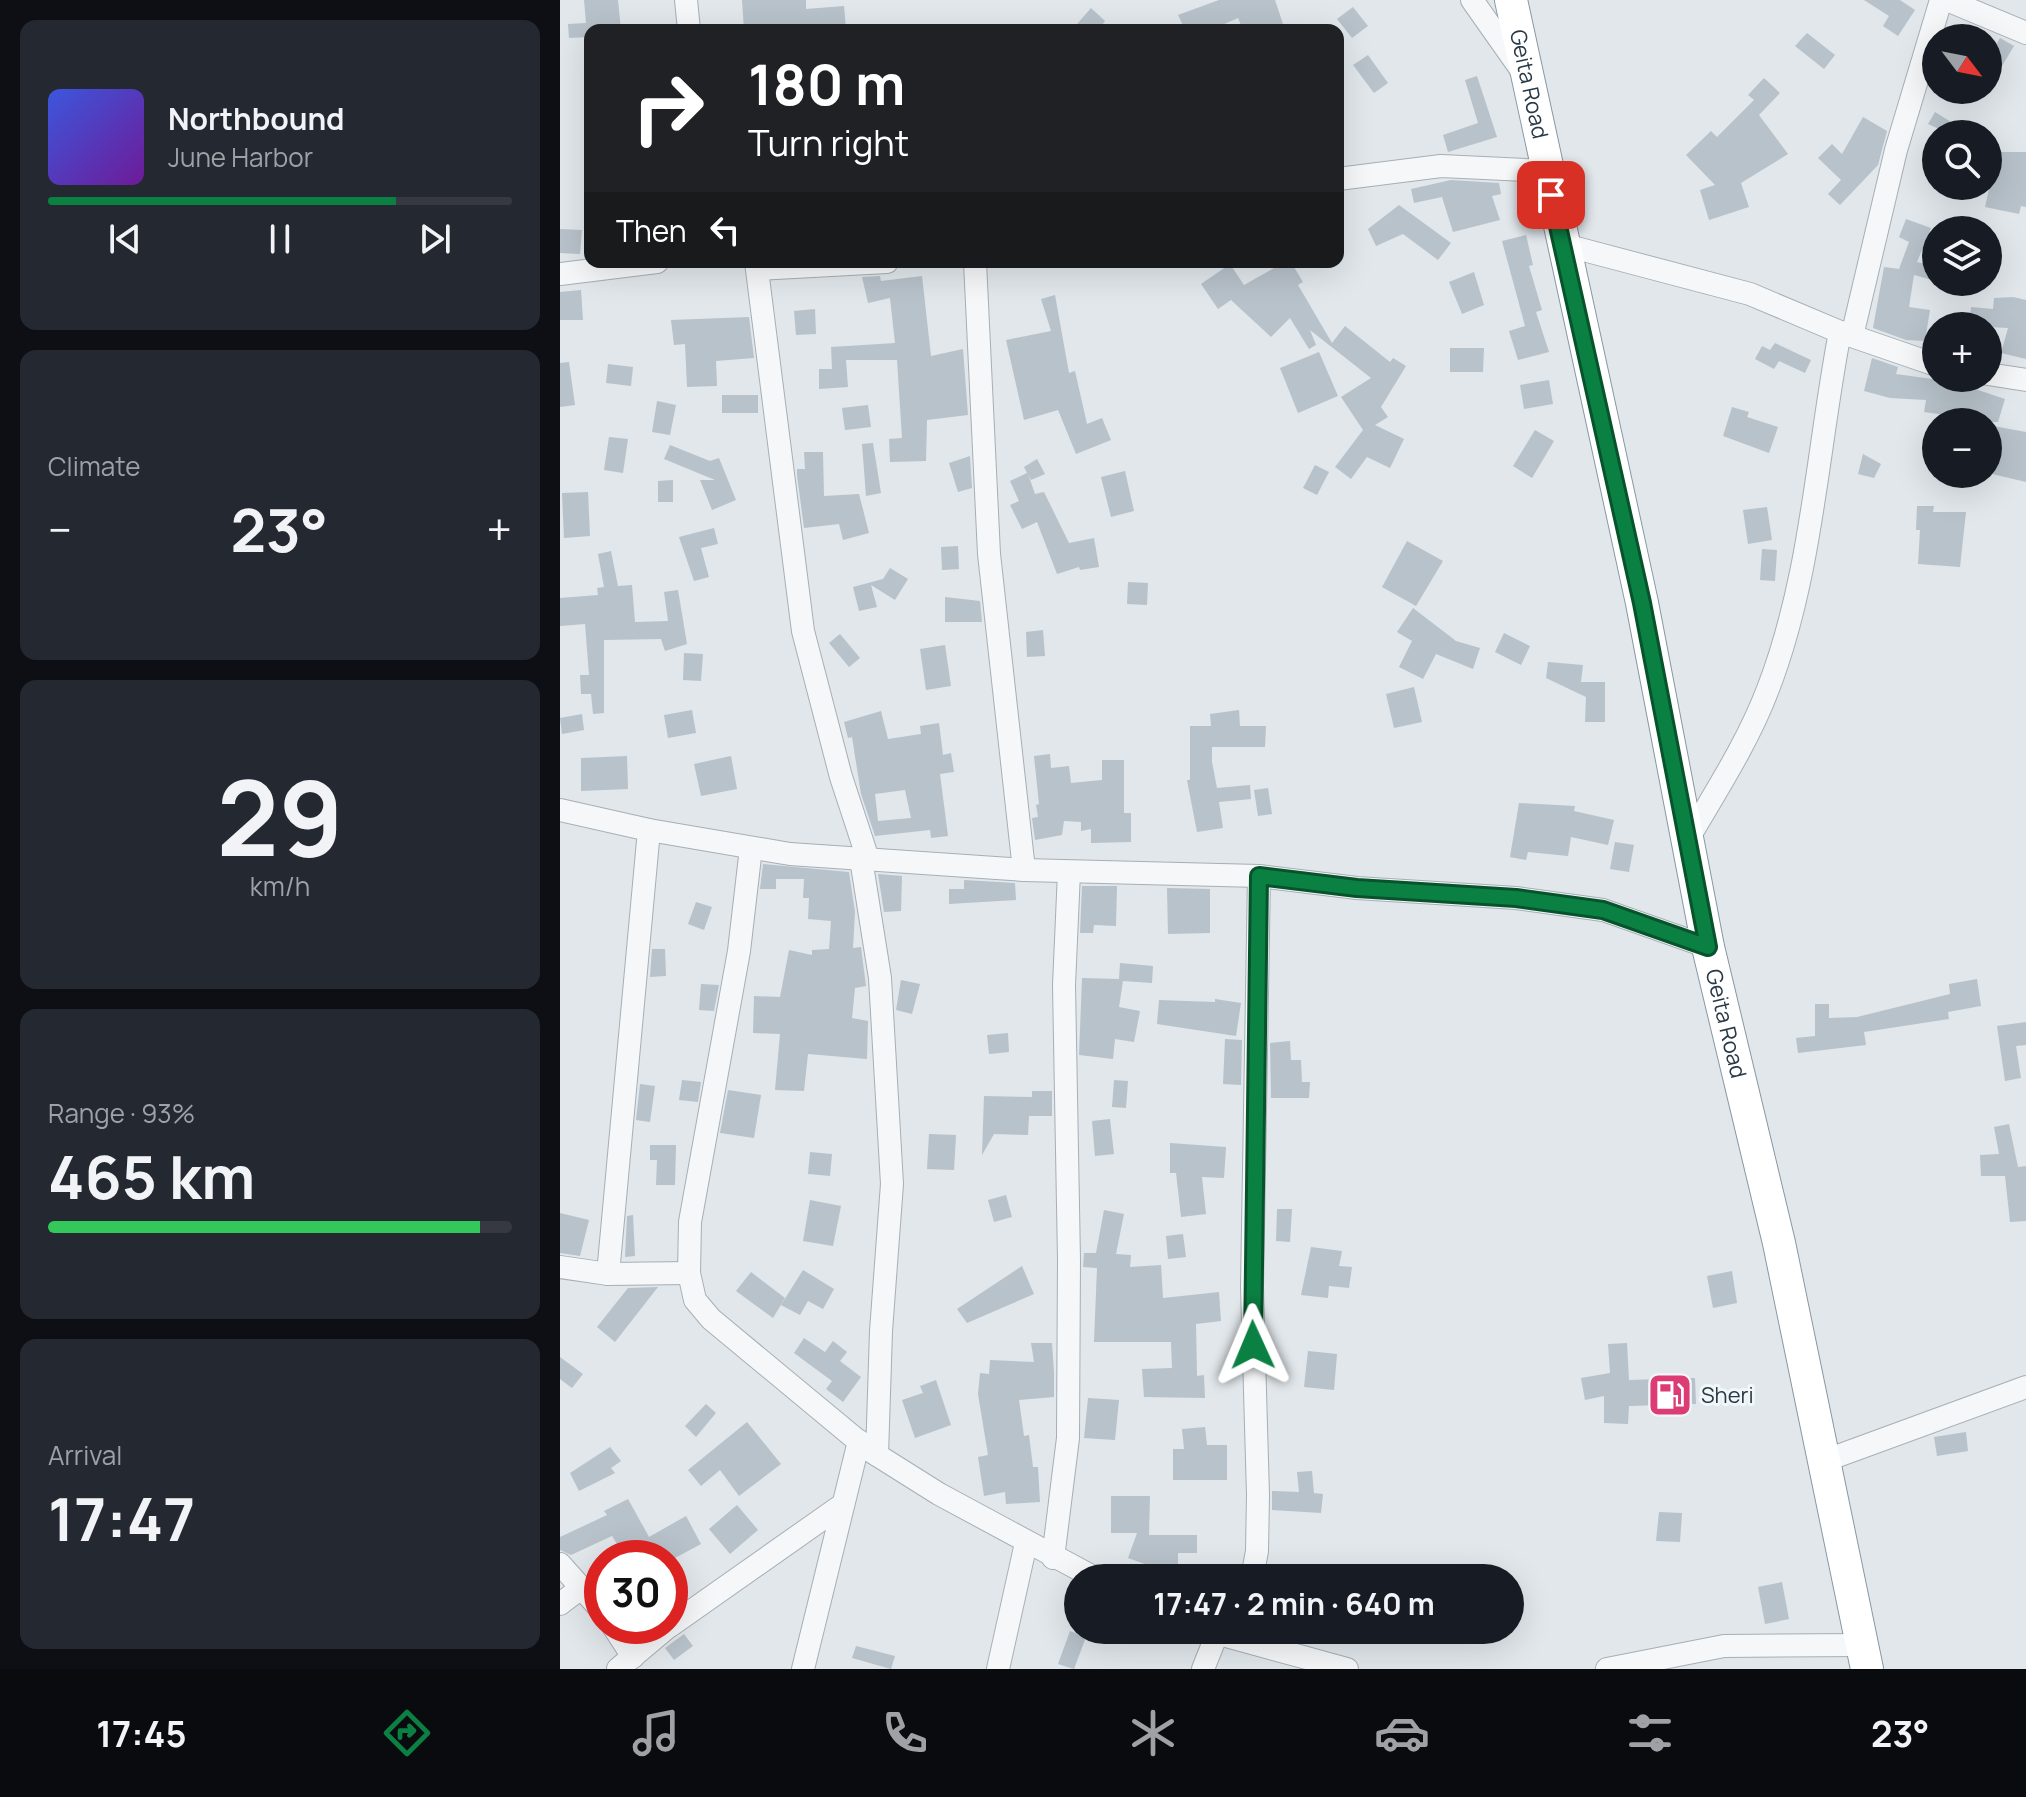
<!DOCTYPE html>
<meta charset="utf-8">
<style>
:root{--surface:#171b24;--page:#242831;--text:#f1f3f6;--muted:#9ea1a6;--line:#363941;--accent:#0b8043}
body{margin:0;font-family:Manrope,sans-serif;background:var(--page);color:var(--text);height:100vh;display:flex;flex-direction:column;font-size:30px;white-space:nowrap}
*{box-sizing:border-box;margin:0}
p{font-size:26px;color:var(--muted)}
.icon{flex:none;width:44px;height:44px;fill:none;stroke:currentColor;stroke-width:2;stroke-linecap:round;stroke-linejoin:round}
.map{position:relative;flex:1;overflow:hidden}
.drawer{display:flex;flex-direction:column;gap:20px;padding:20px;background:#0d0f14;width:560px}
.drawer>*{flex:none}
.guide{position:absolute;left:24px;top:24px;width:760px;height:244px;border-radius:16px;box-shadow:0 8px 32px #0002;background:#202124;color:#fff;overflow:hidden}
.needle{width:52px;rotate:122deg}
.buttons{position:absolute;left:1362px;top:24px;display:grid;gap:16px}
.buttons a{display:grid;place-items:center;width:80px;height:80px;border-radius:50%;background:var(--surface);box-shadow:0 8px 32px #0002;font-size:40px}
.speed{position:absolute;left:24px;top:1540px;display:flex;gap:16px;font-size:40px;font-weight:700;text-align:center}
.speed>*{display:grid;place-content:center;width:104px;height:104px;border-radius:50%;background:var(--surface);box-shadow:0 8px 32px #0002;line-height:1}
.speed .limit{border:12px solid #d22;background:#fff;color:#111}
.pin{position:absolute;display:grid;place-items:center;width:68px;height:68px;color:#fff;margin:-34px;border-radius:16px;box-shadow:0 4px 12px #0006}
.me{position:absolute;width:88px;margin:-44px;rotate:359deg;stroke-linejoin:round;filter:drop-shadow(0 0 6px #0008)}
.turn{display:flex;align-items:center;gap:28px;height:168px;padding:0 32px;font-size:36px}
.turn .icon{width:104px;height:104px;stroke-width:2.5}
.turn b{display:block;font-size:56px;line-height:68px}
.then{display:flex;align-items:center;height:76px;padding:0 32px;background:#0003;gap:16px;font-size:30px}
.big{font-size:60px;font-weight:700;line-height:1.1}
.drawer .card{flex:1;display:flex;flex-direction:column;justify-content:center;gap:12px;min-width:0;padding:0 28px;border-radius:16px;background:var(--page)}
.drawer .dial{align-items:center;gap:0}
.dial b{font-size:104px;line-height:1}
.song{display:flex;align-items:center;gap:24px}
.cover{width:96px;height:96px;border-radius:12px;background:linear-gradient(135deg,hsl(230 70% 55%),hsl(280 70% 35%))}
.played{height:8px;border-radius:4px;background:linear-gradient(90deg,var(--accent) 75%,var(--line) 75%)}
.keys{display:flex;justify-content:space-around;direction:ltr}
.heat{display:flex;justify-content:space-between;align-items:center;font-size:44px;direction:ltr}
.charge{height:12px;border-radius:6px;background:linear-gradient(90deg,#34c759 93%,var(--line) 0)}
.trip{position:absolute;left:504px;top:1564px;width:460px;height:80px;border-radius:40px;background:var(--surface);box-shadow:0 8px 32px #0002;font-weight:700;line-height:80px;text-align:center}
.dock{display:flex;height:128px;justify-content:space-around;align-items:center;background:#090b0e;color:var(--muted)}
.dock .icon{width:56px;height:56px}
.dock .current{color:var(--accent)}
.dock b{font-size:36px;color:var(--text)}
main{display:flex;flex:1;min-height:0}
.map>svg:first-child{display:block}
</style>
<main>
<section class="drawer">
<div class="card">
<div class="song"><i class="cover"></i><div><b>Northbound</b><p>June Harbor</p></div></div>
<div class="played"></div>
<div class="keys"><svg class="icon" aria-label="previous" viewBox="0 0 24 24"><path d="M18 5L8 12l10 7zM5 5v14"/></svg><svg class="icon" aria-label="pause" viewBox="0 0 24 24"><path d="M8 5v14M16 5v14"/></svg><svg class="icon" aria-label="next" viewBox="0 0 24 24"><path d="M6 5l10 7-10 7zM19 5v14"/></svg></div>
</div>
<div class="card"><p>Climate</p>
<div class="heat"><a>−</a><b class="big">23°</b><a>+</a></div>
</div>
<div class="card dial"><b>29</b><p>km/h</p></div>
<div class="card"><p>Range · 93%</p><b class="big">465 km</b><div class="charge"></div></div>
<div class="card"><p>Arrival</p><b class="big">17:47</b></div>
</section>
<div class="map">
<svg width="1466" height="1669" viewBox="0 0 1466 1669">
<rect width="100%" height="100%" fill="#e1e7eb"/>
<g fill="#b8c2ca" fill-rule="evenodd">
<polygon points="24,0 58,0 61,30 30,30 30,37 9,38 8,24 26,23"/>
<polygon points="182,0 246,0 246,9 284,6 286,29 184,30"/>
<polygon points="659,0 715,0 725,30 683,30 678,18 651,30 625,30 618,15"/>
<polygon points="1304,0 1340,0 1355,10 1338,36 1323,26 1329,16"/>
<polygon points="793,7 808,26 792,38 777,19"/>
<polygon points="531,8 545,21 538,30 512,30"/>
<polygon points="1247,33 1275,55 1264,69 1235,46"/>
<polygon points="1440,38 1454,46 1428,89 1428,58"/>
<polygon points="808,55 828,83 814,93 793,65"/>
<polygon points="917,76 937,137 888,152 883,135 918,123 905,80"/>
<polygon points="1204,78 1220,93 1199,115 1228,154 1181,183 1189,207 1149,220 1140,190 1155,185 1126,155 1151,131 1157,137 1194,100 1188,95"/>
<polygon points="1375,112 1396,125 1390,134 1368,124"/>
<polygon points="1303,117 1327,131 1318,165 1280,205 1268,194 1281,180 1258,158 1272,144 1282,154"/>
<polygon points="1430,152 1466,152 1466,207 1461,206 1459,214 1425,207 1430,185"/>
<polygon points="891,180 939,183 941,194 932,196 940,220 893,232 882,197 854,203 851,189"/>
<polygon points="839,205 891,243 878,260 843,234 816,246 808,229"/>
<polygon points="1346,219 1371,228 1357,262 1376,267 1376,281 1354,275 1349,307 1370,310 1365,341 1346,340 1313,328 1324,267 1339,269 1349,242 1339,237"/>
<polygon points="0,229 22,230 20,254 0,253"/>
<polygon points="966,235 973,265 969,266 982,310 976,312 989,352 958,360 949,331 965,326 942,241"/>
<polygon points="712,262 731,262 743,282 738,285 772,343 785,326 830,362 833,358 846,366 821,407 828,417 815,425 844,439 830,468 807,457 791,479 775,467 803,430 781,397 811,378 750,330 756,345 749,349 730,318 711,337 671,300 658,309 641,284 670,264 684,285 714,268"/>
<polygon points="914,272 924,305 902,314 889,282"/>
<polygon points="320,276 321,281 362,276 371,356 403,349 408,415 367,420 366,461 330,462 329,439 342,438 337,360 286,360 288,387 259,389 259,369 272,369 271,347 335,343 330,298 308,303 302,277"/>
<polygon points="21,290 23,320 0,320 0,292"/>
<polygon points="495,295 509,373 515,371 527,424 542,418 551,440 516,454 498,410 464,420 446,340 491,331 481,299"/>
<polygon points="1453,297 1466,300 1466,359 1441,353 1448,328 1409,326 1411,307 1433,309 1434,298"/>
<polygon points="255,309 256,334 236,335 234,311"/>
<polygon points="189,317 194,358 156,361 157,386 127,387 125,344 114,345 111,320"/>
<polygon points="1215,343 1251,360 1245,373 1219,361 1214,369 1195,359 1202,346 1210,350"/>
<polygon points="890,348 924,348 923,372 890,372"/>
<polygon points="759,352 778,396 738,413 720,368"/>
<polygon points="1312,358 1338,367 1336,374 1394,382 1445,399 1438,422 1398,422 1400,417 1364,412 1366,400 1330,398 1304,391"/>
<polygon points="9,362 15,405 0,407 0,363"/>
<polygon points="48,364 73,367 71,386 46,383"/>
<polygon points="989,380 993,404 964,409 960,385"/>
<rect x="162" y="395" width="36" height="18"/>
<polygon points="97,401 116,405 110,435 92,432"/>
<polygon points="308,405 311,427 285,430 282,408"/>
<polygon points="1172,407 1189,412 1187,417 1218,427 1209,453 1163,436"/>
<polygon points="1428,425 1466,432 1466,482 1428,473"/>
<polygon points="975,430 994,441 972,478 953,466"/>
<polygon points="49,437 68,439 63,473 44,470"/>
<polygon points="313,443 321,493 306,496 302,444"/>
<polygon points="110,445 150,461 159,458 176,500 152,510 140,480 155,480 104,459"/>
<polygon points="244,452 263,452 264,496 299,494 309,533 283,540 279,524 244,528 237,475 237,469 245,469"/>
<polygon points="1303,454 1321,464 1314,478 1298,474"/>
<polygon points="410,456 412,488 398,492 389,463"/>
<polygon points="477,459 485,474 471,480 468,474 475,494 484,492 509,543 534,538 539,567 520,570 519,567 497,574 477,522 462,529 450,505 459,501 450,481 467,473 464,467"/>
<polygon points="755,465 769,472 757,495 743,488"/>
<polygon points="565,471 574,511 551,517 541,477"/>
<polygon points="113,480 113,502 98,502 98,481"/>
<polygon points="28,492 30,536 4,538 2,493"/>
<polygon points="1357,506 1374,506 1373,512 1406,512 1400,567 1358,564 1360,530 1356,530"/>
<polygon points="1207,507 1212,540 1188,544 1183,510"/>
<polygon points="154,528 158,544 141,548 149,577 134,581 119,537"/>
<polygon points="847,541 883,561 856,606 822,587"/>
<polygon points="398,546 399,569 382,570 381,547"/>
<polygon points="1202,549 1217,550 1215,581 1200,580"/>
<polygon points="51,551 58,586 72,585 75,622 108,621 104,592 118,590 127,644 105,651 101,639 44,640 44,713 33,714 31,694 21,694 20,675 29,675 25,624 0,626 0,598 38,595 37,588 44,587 38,554"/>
<polygon points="330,568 348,579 335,600 311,585 317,607 299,611 293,587 323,579"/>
<polygon points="568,582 588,583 587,605 567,604"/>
<polygon points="385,597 420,601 422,622 385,622"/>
<polygon points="853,608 896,641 920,648 913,669 876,654 863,679 839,667 852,641 837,632"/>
<polygon points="483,630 485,656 467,657 466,632"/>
<polygon points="944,633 970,646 961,665 935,652"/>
<polygon points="280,634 300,658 289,667 269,643"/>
<polygon points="385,645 391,686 366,690 360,649"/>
<polygon points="124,653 143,654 141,681 123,680"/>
<polygon points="988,662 1023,665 1021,682 1045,682 1045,722 1025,722 1026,697 986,678"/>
<polygon points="854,687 862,722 834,728 826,694"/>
<polygon points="132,710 136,733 108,738 104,715"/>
<polygon points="679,710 680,726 706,726 705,747 652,747 652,762 657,788 690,785 691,799 659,802 663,828 637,832 627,780 630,780 630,726 651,726 650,714"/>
<path d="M321,711L328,739L361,734L360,726L379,723L383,755L391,753L394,772L380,774L388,836L371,838L370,830L315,836L301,794L292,737L288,738L284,722ZM345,790L351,818L318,821L315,794Z"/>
<polygon points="22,714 24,730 2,734 0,718"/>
<polygon points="490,754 491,768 509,766 511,783 542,780 542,760 564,760 564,813 571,813 571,842 531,843 531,829 521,831 521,822 504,821 502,835 475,840 472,818 478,817 476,805 479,804 474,756"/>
<polygon points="67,756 68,789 21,791 21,758"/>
<polygon points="171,756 177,789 141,796 134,764"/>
<polygon points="708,788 712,814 698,816 694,790"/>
<polygon points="959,803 1015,806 1014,811 1054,820 1048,845 1011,837 1008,856 968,852 966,860 950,857"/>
<polygon points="1055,842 1074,845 1069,872 1050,869"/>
<polygon points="203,864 289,872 295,912 293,948 301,947 306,986 295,988 292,1018 308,1021 307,1059 248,1054 244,1091 215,1090 220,1034 193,1033 194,996 220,997 229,950 252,955 252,950 269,949 271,921 248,919 249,898 243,898 244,879 216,879 216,889 200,889"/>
<polygon points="318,874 342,876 341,911 324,912"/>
<polygon points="404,880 455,883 456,900 389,904 389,889 404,889"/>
<polygon points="522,886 557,886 556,926 534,925 533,933 520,933"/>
<polygon points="607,888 650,889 650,933 608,934"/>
<polygon points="136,902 152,907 144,930 128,924"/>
<polygon points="92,949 105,949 106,976 90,977"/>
<polygon points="560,963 593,966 592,983 563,981 559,1007 580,1011 574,1042 555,1039 553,1059 519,1055 522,978 559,979"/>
<polygon points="1417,979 1421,1006 1388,1012 1389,1019 1304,1032 1306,1045 1238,1053 1236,1038 1255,1036 1255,1004 1269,1004 1269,1018 1297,1017 1390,994 1389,984"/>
<polygon points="341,980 360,984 352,1014 336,1010"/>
<polygon points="141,984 159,985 154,1011 139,1010"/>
<polygon points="655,999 681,1003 676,1036 597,1024 599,1000 655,1002"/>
<polygon points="1466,1022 1466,1045 1456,1046 1461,1078 1445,1081 1437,1026"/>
<polygon points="448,1033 449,1052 429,1054 427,1035"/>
<polygon points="665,1039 682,1040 681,1085 663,1084"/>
<polygon points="730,1041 731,1060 741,1060 742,1082 750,1082 749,1098 711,1098 710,1043"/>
<polygon points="122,1080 141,1082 138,1102 119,1100"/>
<polygon points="554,1080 568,1081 566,1108 552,1107"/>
<polygon points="80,1084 95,1086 90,1122 76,1120"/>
<polygon points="168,1090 201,1095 194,1138 160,1133"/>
<polygon points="472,1091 492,1091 492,1116 469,1116 468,1135 434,1134 422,1155 424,1096 472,1097"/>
<polygon points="550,1119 554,1154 535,1156 532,1121"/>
<polygon points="1449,1124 1458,1167 1466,1166 1466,1221 1450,1222 1445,1176 1421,1176 1420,1155 1439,1154 1434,1127"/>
<polygon points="369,1134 396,1135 394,1170 367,1169"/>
<polygon points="610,1143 666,1147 664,1178 642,1177 646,1214 621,1217 616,1173 610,1173"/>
<polygon points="90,1145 116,1145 115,1185 96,1185 97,1160 90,1160"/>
<polygon points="250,1152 272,1154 270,1176 248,1174"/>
<polygon points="446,1195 452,1217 434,1222 428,1200"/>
<polygon points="250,1200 281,1206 273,1246 243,1241"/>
<polygon points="717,1209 732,1209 730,1242 716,1241"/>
<polygon points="544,1210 564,1214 556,1254 571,1255 570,1267 601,1265 603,1298 659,1292 661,1321 636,1324 637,1376 644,1375 645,1398 584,1397 582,1369 612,1368 611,1342 534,1342 537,1268 523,1267 524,1253 536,1253"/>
<polygon points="0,1213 29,1220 20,1256 0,1253"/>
<polygon points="73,1215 75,1256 65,1257 67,1216"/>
<polygon points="623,1234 626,1257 608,1259 606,1236"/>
<polygon points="751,1247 782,1251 779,1266 792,1267 789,1288 769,1286 768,1298 741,1295"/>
<polygon points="462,1266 474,1294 407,1323 397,1309"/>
<polygon points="243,1270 274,1289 263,1309 248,1301 240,1315 221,1305"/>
<polygon points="1172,1271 1177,1303 1153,1308 1147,1276"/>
<polygon points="191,1272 225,1298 213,1318 176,1291"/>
<polygon points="98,1287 55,1342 37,1327 68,1288"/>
<polygon points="244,1338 265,1352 273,1341 287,1352 280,1361 301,1377 283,1402 266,1389 272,1381 234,1353"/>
<polygon points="471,1343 492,1343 494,1373 494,1397 459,1400 464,1436 469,1435 473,1467 478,1467 480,1502 446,1504 445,1492 424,1496 418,1457 428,1455 418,1394 420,1373 429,1374 430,1360 474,1362"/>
<polygon points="1067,1343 1069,1380 1135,1378 1136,1404 1069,1406 1068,1424 1044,1423 1044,1396 1025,1400 1021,1378 1050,1373 1048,1344"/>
<polygon points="748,1351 777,1354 774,1390 744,1387"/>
<polygon points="0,1357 23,1374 12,1388 0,1379"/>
<polygon points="376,1380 391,1425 355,1438 342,1400 363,1393 360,1386"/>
<polygon points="528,1398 559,1400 555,1440 524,1438"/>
<polygon points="146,1404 156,1413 136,1437 125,1426"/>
<polygon points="187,1422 221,1464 179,1496 160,1470 141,1486 128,1470"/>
<polygon points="645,1427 647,1445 667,1445 667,1480 613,1480 613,1449 624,1449 622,1429"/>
<polygon points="1406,1432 1408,1451 1377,1456 1374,1437"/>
<polygon points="50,1447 61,1461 51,1468 55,1473 19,1491 10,1473"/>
<polygon points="752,1471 754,1493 763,1494 761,1513 712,1510 712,1491 739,1492 737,1472"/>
<polygon points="551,1496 590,1496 589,1535 637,1535 637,1553 618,1553 618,1572 607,1572 568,1558 577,1533 551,1533"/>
<polygon points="68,1499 89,1537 126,1516 141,1544 115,1558 66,1558 52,1536 11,1555 0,1550 0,1537 47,1515 44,1511"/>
<polygon points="177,1505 198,1530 170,1554 149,1529"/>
<polygon points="1099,1512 1122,1513 1120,1542 1096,1541"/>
<polygon points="110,1563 128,1596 110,1609"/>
<polygon points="1222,1582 1229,1619 1205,1624 1198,1587"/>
<polygon points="510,1631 526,1637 514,1669 498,1664"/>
<polygon points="124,1634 133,1646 114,1660 105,1648"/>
<polygon points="296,1646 335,1656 331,1669 292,1658"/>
</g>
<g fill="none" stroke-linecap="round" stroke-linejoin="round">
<g stroke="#a6afb6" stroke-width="24">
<g id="minor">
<polyline points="126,0 129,30"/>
<polyline points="912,0 962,71"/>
<polyline points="1387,0 1466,33"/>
<polyline points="778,179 881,166 986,171"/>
<polyline points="1001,244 1190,294 1280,332 1376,365"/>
<polyline points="196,262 243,631 281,777 308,859"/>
<polyline points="415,262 429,554 464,870"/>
<polyline points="198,269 327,262"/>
<polyline points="0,274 97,262"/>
<polyline points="1292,336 1336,150 1381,0"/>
<polyline points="1428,374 1466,380"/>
<polyline points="0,810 89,830 230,854 464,870 699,876 797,888 956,898 1043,910 1148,947"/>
<path d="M1128,839C1156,791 1188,742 1208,689C1252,575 1257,451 1280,332"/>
<polyline points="191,848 179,951 130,1222 129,1273 135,1300 151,1319 309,1450 379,1494 535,1578"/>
<polyline points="301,859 320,978 332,1184 321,1331 317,1455"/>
<polyline points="0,1267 48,1274 129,1273"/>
<polyline points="48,1274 89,830"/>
<polyline points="1264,1461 1466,1387"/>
<polyline points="493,1558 508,1438 509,1260 504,985 509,872"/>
<polyline points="0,1564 42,1611"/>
<polyline points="692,1578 697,1551 698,1495 692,1287 699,876"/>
<polyline points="0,1604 21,1588"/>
<polyline points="53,1626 73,1657"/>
<polyline points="110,1626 282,1505"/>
<polyline points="644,1630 787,1669"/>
<polyline points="58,1669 109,1626"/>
<polyline points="243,1669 299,1441"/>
<polyline points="438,1669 466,1543"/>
<polyline points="643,1669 657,1634"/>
<polyline points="1047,1669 1164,1646 1302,1645"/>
</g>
</g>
<g stroke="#8798a4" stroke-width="34">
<g id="highway">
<path id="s1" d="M951,0L1082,603L1148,947L1219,1243L1307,1669"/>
</g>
</g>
<use href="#minor" stroke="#f5f7f9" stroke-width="22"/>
<use href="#highway" stroke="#fff" stroke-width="32"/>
</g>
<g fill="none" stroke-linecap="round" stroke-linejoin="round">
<g stroke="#07532c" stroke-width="20">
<polyline id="route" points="693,1345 699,876 797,888 956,898 1043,910 1148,947 1082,603 991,195"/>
</g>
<use href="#route" stroke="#0b8043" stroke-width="14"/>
</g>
<defs>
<g id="fuel-square" transform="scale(2.3)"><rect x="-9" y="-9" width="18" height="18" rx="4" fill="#dc3b73" stroke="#f1f6f8"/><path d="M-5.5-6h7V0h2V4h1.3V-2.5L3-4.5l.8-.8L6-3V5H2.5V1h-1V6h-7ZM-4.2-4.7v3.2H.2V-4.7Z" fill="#fff"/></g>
</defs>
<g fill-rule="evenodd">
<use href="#fuel-square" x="1110" y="1395"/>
</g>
<g text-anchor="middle" stroke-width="6" stroke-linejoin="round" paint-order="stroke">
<g font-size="22" fill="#283845" stroke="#f1f6f8">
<text dy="8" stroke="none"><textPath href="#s1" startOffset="86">Geita Road</textPath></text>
<text dy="8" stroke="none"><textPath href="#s1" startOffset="1046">Geita Road</textPath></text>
</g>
<g font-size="22" fill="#283845" stroke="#f1f6f8" text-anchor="start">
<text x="1141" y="1403">Sheri</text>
</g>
</g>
</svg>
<div class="buttons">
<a><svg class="needle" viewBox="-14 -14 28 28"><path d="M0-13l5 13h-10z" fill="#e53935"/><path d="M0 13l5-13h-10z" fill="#9ea1a6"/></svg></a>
<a><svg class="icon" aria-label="search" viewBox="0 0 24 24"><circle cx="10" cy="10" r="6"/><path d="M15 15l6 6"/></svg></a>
<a><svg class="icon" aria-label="layers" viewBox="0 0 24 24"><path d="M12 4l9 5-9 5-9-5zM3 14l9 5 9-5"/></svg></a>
<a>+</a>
<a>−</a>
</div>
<div class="speed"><div class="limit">30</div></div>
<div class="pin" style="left:991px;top:195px;background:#d93025"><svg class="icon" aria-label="arrive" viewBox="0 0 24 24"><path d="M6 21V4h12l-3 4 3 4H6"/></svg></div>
<svg class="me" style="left:693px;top:1345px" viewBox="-20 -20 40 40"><path d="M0-17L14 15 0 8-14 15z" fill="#0b8043" stroke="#fff" stroke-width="4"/></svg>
<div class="trip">17:47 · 2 min · 640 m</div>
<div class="guide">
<div class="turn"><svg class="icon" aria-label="right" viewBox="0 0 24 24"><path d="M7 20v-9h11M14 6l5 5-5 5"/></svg><div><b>180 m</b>Turn right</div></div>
<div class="then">Then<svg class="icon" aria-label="left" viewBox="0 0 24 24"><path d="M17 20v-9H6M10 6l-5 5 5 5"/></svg></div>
</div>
</div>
</main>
<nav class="dock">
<b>17:45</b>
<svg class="icon current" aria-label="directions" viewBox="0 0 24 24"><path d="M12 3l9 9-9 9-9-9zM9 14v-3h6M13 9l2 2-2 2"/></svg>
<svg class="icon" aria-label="music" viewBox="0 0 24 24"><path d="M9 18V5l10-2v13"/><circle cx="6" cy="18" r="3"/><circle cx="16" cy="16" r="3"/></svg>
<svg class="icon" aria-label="phone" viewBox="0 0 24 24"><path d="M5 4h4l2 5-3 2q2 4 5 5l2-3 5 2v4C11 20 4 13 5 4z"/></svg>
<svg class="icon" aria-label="climate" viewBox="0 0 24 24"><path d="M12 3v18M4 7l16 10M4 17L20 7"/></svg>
<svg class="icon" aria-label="car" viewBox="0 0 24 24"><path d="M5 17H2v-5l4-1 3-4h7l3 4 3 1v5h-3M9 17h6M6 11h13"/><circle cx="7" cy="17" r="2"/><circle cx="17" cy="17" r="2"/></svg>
<svg class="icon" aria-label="filters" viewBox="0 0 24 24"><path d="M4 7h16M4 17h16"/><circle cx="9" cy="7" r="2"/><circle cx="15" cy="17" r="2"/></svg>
<b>23°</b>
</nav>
